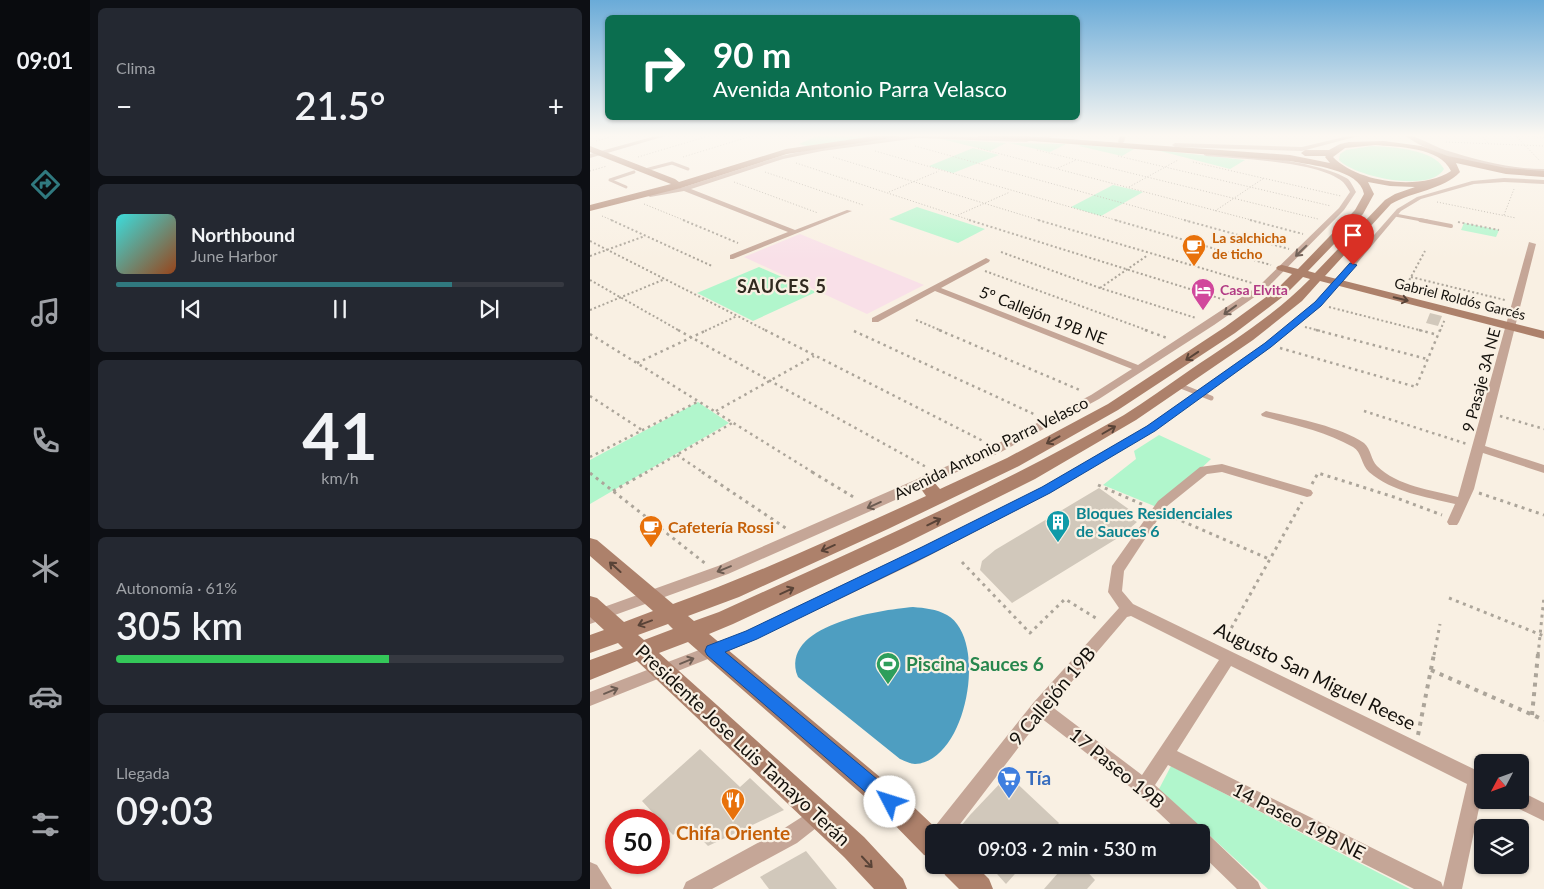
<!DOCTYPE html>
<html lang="es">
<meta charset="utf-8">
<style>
:root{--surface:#171b24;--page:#242831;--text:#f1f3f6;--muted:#9ea1a6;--line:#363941;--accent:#30797f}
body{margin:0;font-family:Lato,sans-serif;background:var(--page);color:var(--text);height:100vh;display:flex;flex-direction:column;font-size:19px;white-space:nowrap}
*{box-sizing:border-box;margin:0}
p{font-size:16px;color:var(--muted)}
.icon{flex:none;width:28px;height:28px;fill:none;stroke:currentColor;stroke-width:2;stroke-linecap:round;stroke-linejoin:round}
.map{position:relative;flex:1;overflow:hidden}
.side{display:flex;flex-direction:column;gap:8px;padding:8px;background:#0d0f14;width:500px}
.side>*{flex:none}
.top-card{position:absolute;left:15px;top:15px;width:475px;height:105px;border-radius:8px;box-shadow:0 1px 4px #0004;background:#0b6e4f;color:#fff;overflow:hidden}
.needle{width:32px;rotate:229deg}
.tools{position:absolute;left:884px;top:754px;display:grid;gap:10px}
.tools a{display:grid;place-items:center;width:55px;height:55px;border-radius:8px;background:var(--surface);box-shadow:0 1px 4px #0004;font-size:25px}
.speed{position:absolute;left:15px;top:809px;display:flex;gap:10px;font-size:25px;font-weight:700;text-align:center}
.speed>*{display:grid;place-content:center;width:65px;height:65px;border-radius:50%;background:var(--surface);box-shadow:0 1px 4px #0004;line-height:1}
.speed .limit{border:8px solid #d22;background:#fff;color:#111}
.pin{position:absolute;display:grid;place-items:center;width:42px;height:42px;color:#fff;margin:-51px -21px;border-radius:50% 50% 50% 0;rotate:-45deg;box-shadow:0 0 5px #0007}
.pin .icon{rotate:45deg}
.me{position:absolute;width:55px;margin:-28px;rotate:310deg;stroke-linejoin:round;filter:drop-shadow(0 0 4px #0008)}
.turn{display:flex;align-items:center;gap:18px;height:105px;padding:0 25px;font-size:22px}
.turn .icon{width:65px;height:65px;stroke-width:2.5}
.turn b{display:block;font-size:35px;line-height:42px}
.big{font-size:38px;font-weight:600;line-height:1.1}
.side .widget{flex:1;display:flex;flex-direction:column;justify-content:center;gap:8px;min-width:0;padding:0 18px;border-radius:8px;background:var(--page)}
.side .dial{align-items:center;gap:0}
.dial b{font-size:65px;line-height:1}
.song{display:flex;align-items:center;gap:15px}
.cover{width:60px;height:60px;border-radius:8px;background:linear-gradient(135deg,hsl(180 70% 55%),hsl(20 70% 35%))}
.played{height:5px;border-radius:2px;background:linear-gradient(90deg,var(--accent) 75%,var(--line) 75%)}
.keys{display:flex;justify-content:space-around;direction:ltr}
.heat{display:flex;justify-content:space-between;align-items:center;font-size:28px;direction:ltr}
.charge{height:8px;border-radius:4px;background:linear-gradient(90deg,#34c759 61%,var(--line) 0)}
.trip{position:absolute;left:335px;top:824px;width:285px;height:50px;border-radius:8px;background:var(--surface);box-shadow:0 1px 4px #0004;font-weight:600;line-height:50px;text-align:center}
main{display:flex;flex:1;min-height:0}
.tabs{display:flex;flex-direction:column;width:90px;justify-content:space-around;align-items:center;background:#090b0e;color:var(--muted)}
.tabs .icon{width:35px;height:35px}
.tabs .current{color:var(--accent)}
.tabs b{font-size:22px;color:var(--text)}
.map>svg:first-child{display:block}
</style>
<main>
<nav class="tabs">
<b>09:01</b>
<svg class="icon current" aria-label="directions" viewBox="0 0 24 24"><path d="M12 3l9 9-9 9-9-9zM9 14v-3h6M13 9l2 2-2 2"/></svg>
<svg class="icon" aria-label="music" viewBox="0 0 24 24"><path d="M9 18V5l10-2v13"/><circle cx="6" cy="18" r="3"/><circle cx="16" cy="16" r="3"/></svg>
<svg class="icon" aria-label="phone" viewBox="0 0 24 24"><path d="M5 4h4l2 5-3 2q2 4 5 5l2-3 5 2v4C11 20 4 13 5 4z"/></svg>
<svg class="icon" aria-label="climate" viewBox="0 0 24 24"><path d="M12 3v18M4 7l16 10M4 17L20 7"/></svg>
<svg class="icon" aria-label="car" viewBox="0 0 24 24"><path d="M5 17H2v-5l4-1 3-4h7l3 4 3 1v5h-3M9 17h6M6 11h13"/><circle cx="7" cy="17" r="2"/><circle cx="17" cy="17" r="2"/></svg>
<svg class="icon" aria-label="filters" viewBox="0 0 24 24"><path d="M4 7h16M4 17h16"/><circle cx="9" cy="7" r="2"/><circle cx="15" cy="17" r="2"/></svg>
</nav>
<section class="side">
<div class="widget"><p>Clima</p>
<div class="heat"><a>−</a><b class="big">21.5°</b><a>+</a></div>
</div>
<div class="widget">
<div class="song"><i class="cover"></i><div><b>Northbound</b><p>June Harbor</p></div></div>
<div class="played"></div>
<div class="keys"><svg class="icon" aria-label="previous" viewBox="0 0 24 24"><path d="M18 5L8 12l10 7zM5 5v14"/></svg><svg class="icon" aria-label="pause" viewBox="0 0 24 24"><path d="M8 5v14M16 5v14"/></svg><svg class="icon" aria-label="next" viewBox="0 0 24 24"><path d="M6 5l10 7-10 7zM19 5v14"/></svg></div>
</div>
<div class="widget dial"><b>41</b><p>km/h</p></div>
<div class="widget"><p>Autonomía · 61%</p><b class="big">305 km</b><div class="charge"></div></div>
<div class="widget"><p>Llegada</p><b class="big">09:03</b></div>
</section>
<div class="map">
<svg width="954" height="889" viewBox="0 0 954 889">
<rect width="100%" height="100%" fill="#f9f0e3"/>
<polygon fill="#f9e0e8" points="210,234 334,285 277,314 154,257"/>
<g fill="#b1f6cc">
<polygon points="229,135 296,135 217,146 209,144"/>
<polygon points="351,139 416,143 400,151"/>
<polygon points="419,143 476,144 460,152"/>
<polygon points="491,145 544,149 532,156 489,146"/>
<path d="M782,146C802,147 844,149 854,169C841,193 765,177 749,160L750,154L756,150Z"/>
<polygon points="383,148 409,155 363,173 339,166"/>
<polygon points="566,150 655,160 640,169"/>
<polygon points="523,185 553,192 511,216 481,207"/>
<polygon points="327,207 395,229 368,243 299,219"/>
<polygon points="874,223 909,230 906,237 871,230"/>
<polygon points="169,267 226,292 163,321 107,293"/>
<polygon points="108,402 139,423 0,504 0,460"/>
<polygon points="569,435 621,459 569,508 513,485 546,459 544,451"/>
<polygon points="581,766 820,889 678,889 569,789"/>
</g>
<path fill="#4e9ec1" d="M323,607C335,608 346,609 357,615C399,639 377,762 325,764C321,764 315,761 310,759L208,677C188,625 289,610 323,607Z"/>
<g fill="#d1c8bb">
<polygon points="840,313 852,316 848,326 836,323"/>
<polygon points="509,488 540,510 535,515 547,522 531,536 422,603 390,570 392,561 405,550"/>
<polygon points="110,749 150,787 160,778 194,810 118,846 96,823 83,835 52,801"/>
<polygon points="418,775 469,823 461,832 366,832 380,815"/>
<polygon points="216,851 247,889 179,889 170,877"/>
<polygon points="399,865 433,865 416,884"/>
<polygon points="475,865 491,865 505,880 497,889 454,889"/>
</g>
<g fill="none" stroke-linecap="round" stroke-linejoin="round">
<g stroke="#aca59a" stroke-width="1" stroke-dasharray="1 2" stroke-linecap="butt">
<polyline points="891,135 898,143"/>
<polyline points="925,135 950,161"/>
<polyline points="926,136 954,137"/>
<polyline points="6,141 28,135"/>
<polyline points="856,142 954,146"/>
<polyline points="325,146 598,221"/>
<polyline points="388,148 665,221"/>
<polyline points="447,150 728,219"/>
<polyline points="285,151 529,221"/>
<polyline points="528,156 741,206"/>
<polyline points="48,157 122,135"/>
<polyline points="93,157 165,135"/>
<polyline points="243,157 452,221"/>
<polyline points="603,162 751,196"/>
<polyline points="206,163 383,221"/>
<polyline points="468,168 486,160"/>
<polyline points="0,171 17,166"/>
<polyline points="175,172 273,205"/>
<polyline points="144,182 228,213"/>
<polyline points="539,187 588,160"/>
<polyline points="299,192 349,171"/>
<polyline points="847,202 926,218"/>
<polyline points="54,204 96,221"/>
<polyline points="625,211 674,178"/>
<polyline points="368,215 420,192"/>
<polyline points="914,215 924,189"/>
<polyline points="12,216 24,221"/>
</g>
<g stroke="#aca59a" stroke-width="2" stroke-dasharray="2 2.5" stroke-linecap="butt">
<polyline points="21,220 122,266"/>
<polyline points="93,220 148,243"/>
<polyline points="379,220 635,300"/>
<polyline points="448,220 662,283"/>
<polyline points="525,220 681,265"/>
<polyline points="594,220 699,249"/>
<polyline points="660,220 713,234"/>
<polyline points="868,222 909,230"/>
<polyline points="0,241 177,331"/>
<polyline points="411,252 510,288 606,318"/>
<polyline points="0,256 55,236"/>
<polyline points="395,271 559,331"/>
<polyline points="821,277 915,300"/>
<polyline points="0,280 90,331"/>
<polyline points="510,288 558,255"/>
<polyline points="815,288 835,251"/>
<polyline points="739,307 833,331"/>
<polyline points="0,310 75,279"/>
<polyline points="326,320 352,331"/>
<polyline points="715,327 731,331"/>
<polyline points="115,331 147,316"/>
<polyline points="850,331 855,319"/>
</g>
<g stroke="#aca59a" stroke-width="2.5" stroke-dasharray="2.5 4" stroke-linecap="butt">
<polyline points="88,330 338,468"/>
<polyline points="175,330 395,442"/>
<polyline points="349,330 492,391"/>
<polyline points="555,330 577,338"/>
<polyline points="726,330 837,359"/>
<polyline points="829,330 848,335"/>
<polyline points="264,331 446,415"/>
<polyline points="0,334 224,473"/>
<polyline points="690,348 826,387 850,330"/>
<polyline points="47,363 117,330"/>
<polyline points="0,396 52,430"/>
<polyline points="126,411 224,356"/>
<polyline points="774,411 877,444"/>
<polyline points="910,416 954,429"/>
<polyline points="87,455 114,473"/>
<polyline points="0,457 109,401"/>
<polyline points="55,473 144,422"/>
</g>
<g stroke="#aca59a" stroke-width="3" stroke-dasharray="3 4.5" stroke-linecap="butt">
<polyline points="112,472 197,529"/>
<polyline points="222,472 265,498"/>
<polyline points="0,473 116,564"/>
<polyline points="722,484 728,473 804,497 852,515"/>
<polyline points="508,485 556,506"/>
<polyline points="23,491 57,472"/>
<polyline points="889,493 954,515"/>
<polyline points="578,515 679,559"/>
<polyline points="372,562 440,633 475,599 509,620"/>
<polyline points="859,598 954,636"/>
<polyline points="634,641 712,502"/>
<polyline points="844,655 850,624"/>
<polyline points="948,655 954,597"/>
</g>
<g stroke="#aca59a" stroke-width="4" stroke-dasharray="4 5.5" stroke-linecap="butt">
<polyline points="841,670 954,720"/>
<polyline points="942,715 948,654"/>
<polyline points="828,735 844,654"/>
</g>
<g stroke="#c5a697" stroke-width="3">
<polyline points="55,170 82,163 98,169"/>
<polyline points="36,187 20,180 44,172"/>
<polyline points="805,215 837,221"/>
</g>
<polyline stroke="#c5a697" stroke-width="4" points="830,220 861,226"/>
<polyline stroke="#c5a697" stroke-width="5" points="588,385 621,398"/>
<g fill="#c5a697" fill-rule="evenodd">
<polygon points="69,135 79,135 0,158 0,154"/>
<polygon points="322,135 437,138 440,140 437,142 328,138 232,151 193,159 101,189 205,230 257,210 262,211 143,259 140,259 140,255 198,232 94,191 60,197 57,195 94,187 191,156 232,147"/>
<polygon points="448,135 460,135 461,136 458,138"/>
<polygon points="530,135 536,135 534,142 531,144 528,142"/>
<polygon points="762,135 772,135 712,151 585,147 582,145 585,143 712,147"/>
<path d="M815,135C826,135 843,146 855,150C887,160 920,169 954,169V173C920,173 840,158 815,135Z"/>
<path d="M614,153C642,150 735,163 758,179C761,182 764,188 766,192L754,210L676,289L624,325L509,399L411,452L283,510L138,574L0,624V612L128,566L403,446L501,395L542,369L345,291L288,322H282V318L396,258L400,260L399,262L351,288L548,365L670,285L749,208L760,192C758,189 756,185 753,182C728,161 650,159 616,156L614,155Z"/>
<polygon points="914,178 954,180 954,184 914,182 884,184 831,199 811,211 731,306 681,347 565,430 460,493 325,563 158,643 0,706 0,692 148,635 315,555 452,487 557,426 675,343 725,302 807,209 827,197 882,181"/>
<path d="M939,242L946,244L895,446L954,465V473L893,453L884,489L869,522L867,525H859L857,522L865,504C836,497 802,492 779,472C771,465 772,452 763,447C735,431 703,425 672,416L671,414L676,411C705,418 749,426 774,443C781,449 781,460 787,466C807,486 842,490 868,497Z"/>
<path d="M632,464L721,490L723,493L721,496L717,497L632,472L617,474L576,507L534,571L532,591L543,604L892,773V794L872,889H824L578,765L565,785L609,825L611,832L618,834L668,882L671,889H647L611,854V832H589L548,793L451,718L364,832H344L346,825L444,702L529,608L518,592L522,566L568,501L610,467ZM541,616L629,660L552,775L461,706L537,617ZM641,666L877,784L853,887L851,882L587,751Z"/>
<polygon points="930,791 954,803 954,821 923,806 920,800 930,800"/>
<polygon points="229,806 235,809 238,815 235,821 207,843 122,889 93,889 96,882 193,829"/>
<polygon points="0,862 7,865 22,889 0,889"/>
</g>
<g fill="#ad816b" fill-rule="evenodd">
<polygon points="291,135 312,135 308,137 197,154 91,188 0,211 0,205 81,184 0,152 0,146 85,179 89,182 196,149"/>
<path d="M385,135H423L700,155L740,163L735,157L736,156H715L711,153L715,150H739L750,144L759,142L794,141L831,146L858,156L916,168L954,171V177L916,174L866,163L870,172C853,190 823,191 801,204L735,276L954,331V339L730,281L712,301L663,340L546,420L445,479L312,545L143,624L119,634L309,793L350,832H344V858L334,855L291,811L98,642L69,653L274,837L313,879L317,889H284L254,857L47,661L0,680V660L33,648L28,643L0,653V635L14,630L0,617V596L7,598L34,622L63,611L0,556V538L7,540L83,604C169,573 253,534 336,496L326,482L329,478C340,475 343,481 350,489L417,458L518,404L635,327L687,289L702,274L688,270L686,268L688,266L692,265L708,269L765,210L774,194C770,169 720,165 700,161L389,137ZM785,145C808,147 850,147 861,171C831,191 768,183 743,157L755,148ZM778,182L800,186L825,187L805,194L795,200L725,273L718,271L773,214L784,194ZM713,277L720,279C685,315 641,342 600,370C578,385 556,401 534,415C404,490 265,550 129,612L104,621L98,616L149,597L298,529L429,466L528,410L645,333L695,295ZM78,624L83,629L54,640L48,635Z"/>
<polygon points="351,865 385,865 399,879 403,889 369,889 355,875"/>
</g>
</g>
<defs><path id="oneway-shaft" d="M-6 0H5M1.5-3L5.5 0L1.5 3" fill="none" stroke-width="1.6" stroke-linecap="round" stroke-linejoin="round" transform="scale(1.25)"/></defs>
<g stroke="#6c5c52">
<use href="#oneway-shaft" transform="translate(711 251) rotate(136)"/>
<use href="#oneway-shaft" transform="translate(640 310) rotate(144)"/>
<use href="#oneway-shaft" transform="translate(284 505) rotate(156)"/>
<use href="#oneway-shaft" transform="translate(134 569) rotate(158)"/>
<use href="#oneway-shaft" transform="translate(97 661) rotate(-22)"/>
<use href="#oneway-shaft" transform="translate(21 691) rotate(-22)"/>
</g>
<g stroke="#594337">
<use href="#oneway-shaft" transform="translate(811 299) rotate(14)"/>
<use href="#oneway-shaft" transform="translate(602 356) rotate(146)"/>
<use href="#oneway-shaft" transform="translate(519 430) rotate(-30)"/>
<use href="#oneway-shaft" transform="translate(463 440) rotate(151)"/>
<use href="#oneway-shaft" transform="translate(344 522) rotate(-26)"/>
<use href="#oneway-shaft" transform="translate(238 548) rotate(156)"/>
<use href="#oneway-shaft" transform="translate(25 567) rotate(-138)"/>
<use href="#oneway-shaft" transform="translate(197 591) rotate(-25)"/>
<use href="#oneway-shaft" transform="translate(55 623) rotate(160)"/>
<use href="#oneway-shaft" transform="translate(277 862) rotate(47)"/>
</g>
<linearGradient id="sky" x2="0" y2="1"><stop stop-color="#6aabd8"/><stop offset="0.52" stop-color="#fcf8f2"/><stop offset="1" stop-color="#fcf8f2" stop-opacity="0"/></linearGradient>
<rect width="954" height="260" fill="url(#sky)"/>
<polygon fill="#1a73e8" stroke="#114b97" points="760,263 767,265 731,306 681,347 565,431 460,493 341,554 167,639 135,652 306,795 309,802 306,808 300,811 294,808 117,655 115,651 117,646 156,631 332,547 452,487 557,426 675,343 725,302"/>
<defs>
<g id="cafe-pin" transform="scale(1.25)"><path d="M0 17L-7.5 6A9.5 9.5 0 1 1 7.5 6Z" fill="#e8710a" stroke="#f9f0e3"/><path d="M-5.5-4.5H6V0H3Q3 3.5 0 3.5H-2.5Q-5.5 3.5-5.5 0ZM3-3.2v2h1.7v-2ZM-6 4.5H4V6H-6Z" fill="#fff"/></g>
<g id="hotel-pin" transform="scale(1.25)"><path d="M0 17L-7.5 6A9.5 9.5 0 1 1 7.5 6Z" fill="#d1479c" stroke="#f9f0e3"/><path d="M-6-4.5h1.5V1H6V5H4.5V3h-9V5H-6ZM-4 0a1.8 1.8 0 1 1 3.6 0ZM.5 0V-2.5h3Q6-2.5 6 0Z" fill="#fff"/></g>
<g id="building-pin" transform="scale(1.25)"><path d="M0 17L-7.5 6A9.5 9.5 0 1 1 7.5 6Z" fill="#0f9aa8" stroke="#f9f0e3"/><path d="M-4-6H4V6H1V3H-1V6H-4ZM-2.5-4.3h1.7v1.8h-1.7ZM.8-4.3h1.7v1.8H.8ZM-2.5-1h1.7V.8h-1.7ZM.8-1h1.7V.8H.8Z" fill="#fff"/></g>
<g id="stadium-pin" transform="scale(1.25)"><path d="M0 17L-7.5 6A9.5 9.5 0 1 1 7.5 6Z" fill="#2e9e5b" stroke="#f9f0e3"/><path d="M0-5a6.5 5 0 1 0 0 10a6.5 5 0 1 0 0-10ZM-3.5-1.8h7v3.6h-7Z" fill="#fff"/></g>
<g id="supermarket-pin" transform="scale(1.25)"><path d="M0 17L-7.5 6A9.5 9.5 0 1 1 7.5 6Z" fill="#3f7fe0" stroke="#f9f0e3"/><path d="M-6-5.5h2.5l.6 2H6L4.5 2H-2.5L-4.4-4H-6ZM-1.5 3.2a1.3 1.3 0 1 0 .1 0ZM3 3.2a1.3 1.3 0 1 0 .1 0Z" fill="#fff"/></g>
<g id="restaurant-pin" transform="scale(1.25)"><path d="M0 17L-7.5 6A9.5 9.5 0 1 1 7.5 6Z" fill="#e8710a" stroke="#f9f0e3"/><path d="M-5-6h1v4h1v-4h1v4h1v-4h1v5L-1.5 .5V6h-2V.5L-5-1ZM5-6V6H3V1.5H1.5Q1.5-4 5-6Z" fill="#fff"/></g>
</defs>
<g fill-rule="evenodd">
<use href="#cafe-pin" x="604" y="246"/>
<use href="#hotel-pin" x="613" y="290"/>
<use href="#building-pin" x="468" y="522"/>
<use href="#cafe-pin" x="61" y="527"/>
<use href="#stadium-pin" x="298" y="664"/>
<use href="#supermarket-pin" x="419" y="778"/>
<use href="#restaurant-pin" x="143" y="800"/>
</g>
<g text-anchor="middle" stroke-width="4.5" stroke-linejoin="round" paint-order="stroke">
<g font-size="14" font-weight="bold" fill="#c56008" stroke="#f9f0e3" text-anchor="start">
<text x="622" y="243">La salchicha<tspan x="622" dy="16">de ticho</tspan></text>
</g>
<g font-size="14" font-weight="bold" fill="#b23c85" stroke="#f9f0e3" text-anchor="start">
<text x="630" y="295">Casa Elvita</text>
</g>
<g font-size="14" fill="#14110c" stroke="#f9f0e3">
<text transform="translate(870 299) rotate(14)" y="5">Gabriel Roldós Garcés</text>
</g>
<g font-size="16" fill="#14110c" stroke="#f9f0e3">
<text transform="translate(453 315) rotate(21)" y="6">5º Callejón 19B NE</text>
<text transform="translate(891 380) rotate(-75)" y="6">9 Pasaje 3A NE</text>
<text transform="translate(401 448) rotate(-26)" y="6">Avenida Antonio Parra Velasco</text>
</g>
<g font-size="16" font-weight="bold" fill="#0d838f" stroke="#f9f0e3" text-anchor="start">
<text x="486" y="519">Bloques Residenciales<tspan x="486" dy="18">de Sauces 6</tspan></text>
</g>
<g font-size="16" font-weight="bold" fill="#c56008" stroke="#f9f0e3" text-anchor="start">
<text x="78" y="533">Cafetería Rossi</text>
</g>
<g font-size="18" font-weight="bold" letter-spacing="1" fill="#30291f" stroke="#f9f0e3">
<text x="192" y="293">SAUCES 5</text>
</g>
<g font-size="19" font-weight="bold" fill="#27864d" stroke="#f9f0e3" text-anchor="start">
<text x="316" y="671">Piscina Sauces 6</text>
</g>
<g font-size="19" fill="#14110c" stroke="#f9f0e3">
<text transform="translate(725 676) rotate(26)" y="7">Augusto San Miguel Reese</text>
<text transform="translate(462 696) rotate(-50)" y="7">9 Callejón 19B</text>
<text transform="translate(153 745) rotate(43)" y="7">Presidente Jose Luis Tamayo Terán</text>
<text transform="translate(527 768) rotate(39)" y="7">17 Paseo 19B</text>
<text transform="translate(709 821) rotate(27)" y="7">14 Paseo 19B NE</text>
</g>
<g font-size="19" font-weight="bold" fill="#366cbe" stroke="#f9f0e3" text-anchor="start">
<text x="436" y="785">Tía</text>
</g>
<g font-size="19" font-weight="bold" fill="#c56008" stroke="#f9f0e3">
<text x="143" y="840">Chifa Oriente</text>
</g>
</g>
</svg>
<div class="tools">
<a><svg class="needle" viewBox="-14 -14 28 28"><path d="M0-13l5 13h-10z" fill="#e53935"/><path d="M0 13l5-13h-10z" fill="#9ea1a6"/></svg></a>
<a><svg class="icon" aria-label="layers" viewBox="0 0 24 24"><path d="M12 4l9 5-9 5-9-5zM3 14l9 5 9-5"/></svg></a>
</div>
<div class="speed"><div class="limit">50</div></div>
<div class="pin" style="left:763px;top:265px;background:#d93025"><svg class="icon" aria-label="arrive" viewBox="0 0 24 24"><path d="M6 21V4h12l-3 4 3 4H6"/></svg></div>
<svg class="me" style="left:300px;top:802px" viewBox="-20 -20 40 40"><circle r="19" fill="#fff"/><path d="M0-13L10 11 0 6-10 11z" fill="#1a73e8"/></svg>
<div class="trip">09:03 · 2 min · 530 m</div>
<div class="top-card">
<div class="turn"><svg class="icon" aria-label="right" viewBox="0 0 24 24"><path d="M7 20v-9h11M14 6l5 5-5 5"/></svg><div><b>90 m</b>Avenida Antonio Parra Velasco</div></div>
</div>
</div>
</main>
